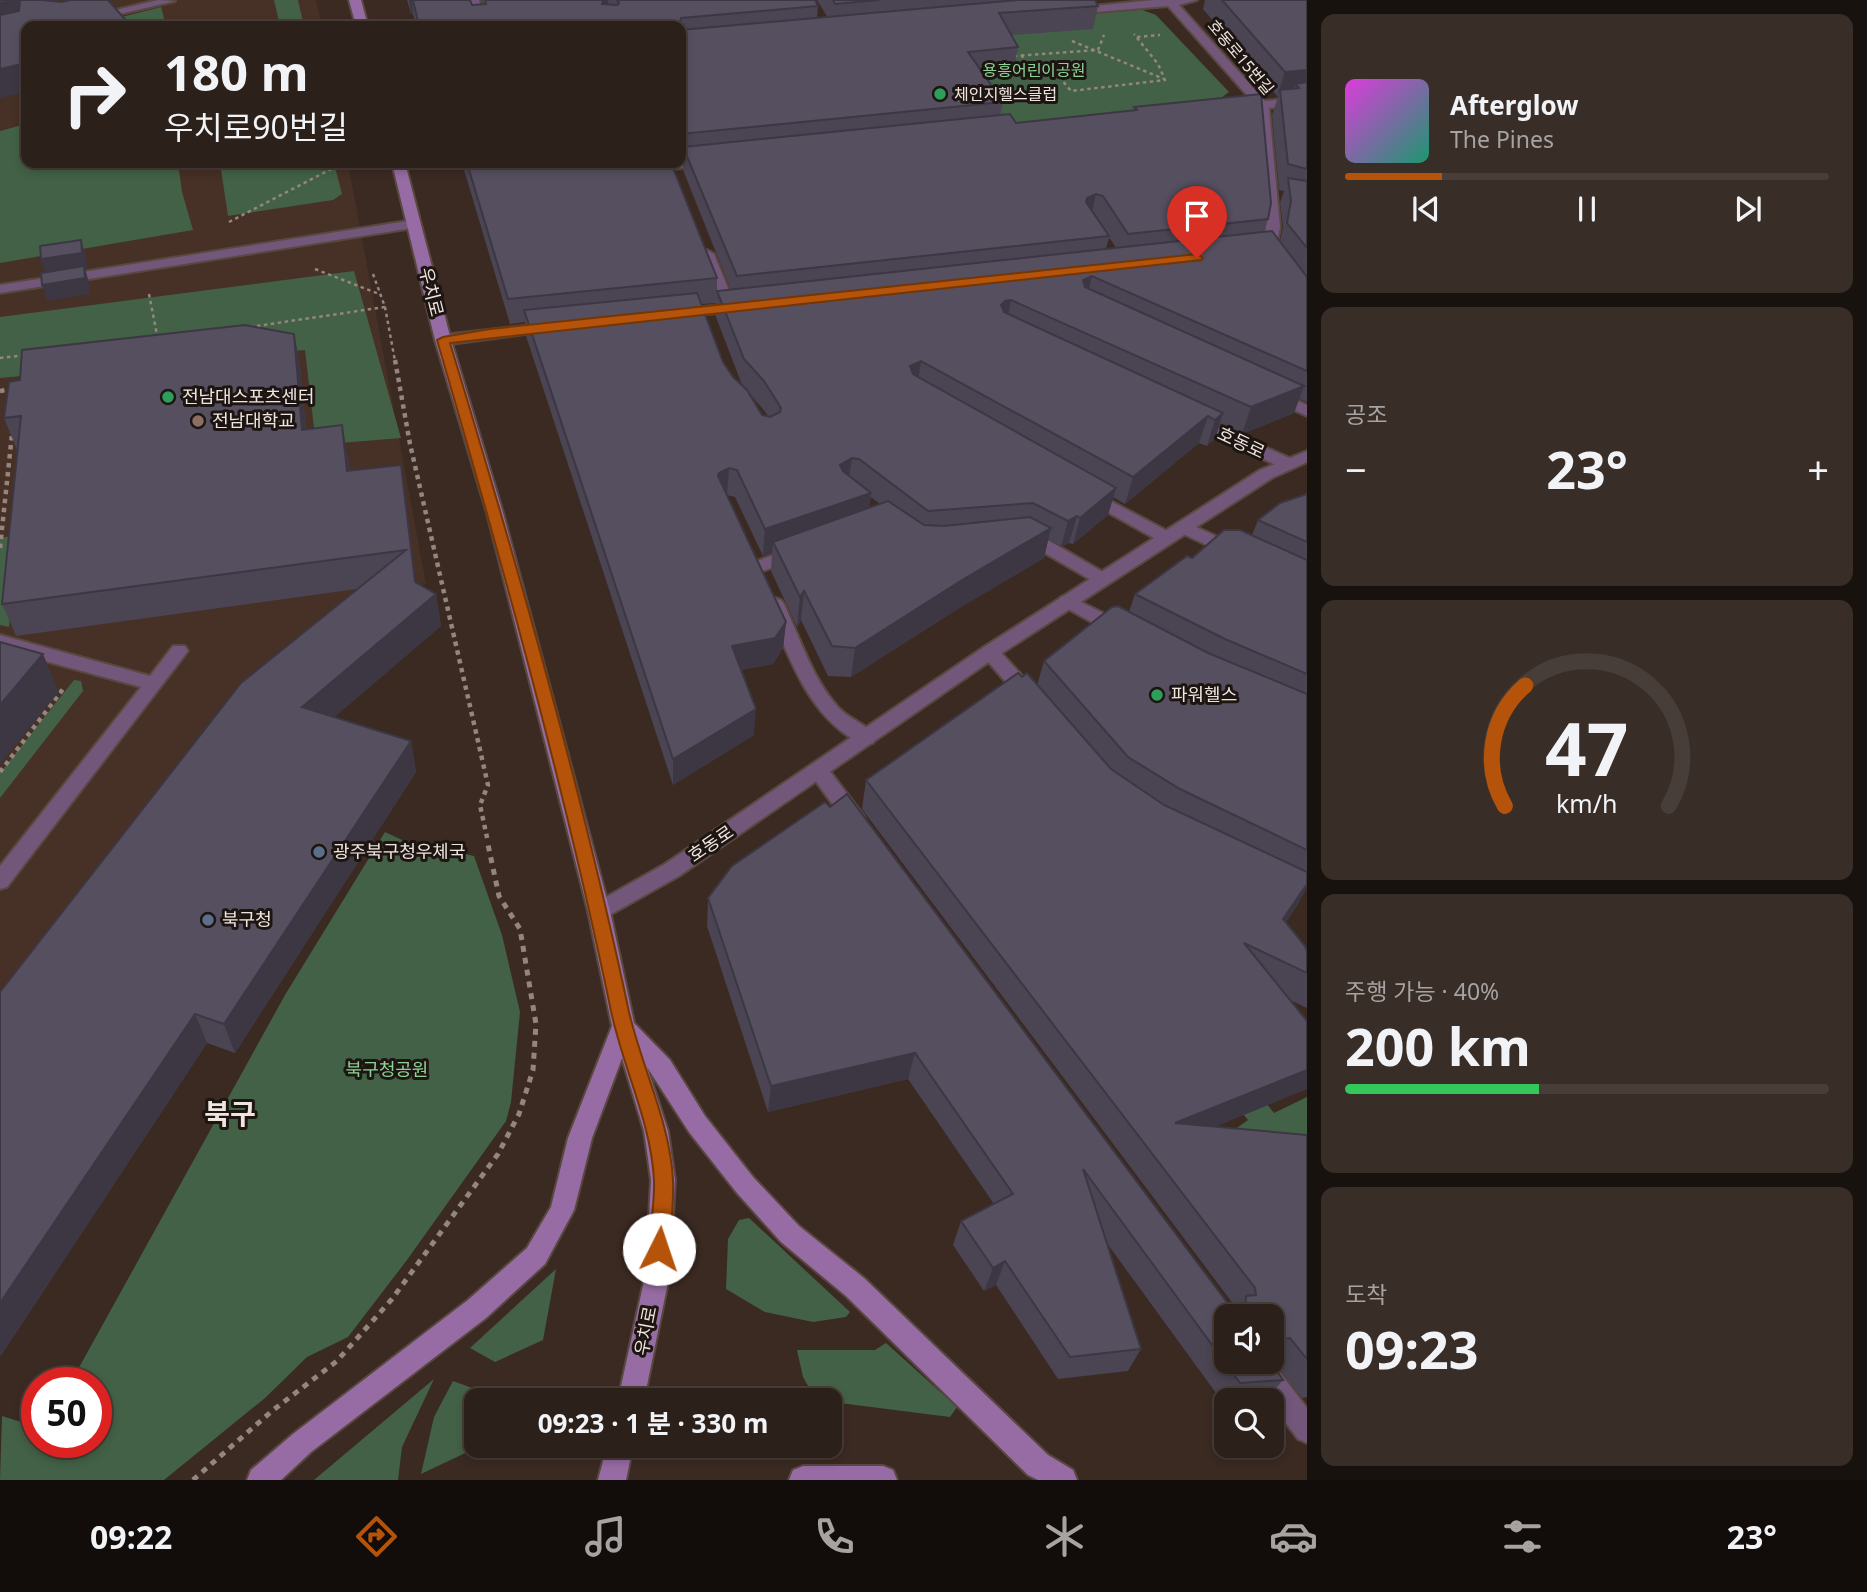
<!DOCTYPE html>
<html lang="ko">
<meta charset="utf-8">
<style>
:root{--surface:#2c201a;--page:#382d27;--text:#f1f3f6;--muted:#a6a3a2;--line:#483e39;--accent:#b45309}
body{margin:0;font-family:"Noto Sans","Noto Sans KR",sans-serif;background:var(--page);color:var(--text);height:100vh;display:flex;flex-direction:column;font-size:26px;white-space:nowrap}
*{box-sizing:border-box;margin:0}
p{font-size:23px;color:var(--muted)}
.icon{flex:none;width:38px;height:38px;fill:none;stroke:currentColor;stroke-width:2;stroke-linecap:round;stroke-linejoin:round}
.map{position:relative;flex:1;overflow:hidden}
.side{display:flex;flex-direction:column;gap:14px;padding:14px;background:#18120e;width:560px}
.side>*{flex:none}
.hud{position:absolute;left:21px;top:21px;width:665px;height:147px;border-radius:14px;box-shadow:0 4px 10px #0003,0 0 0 2px var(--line);background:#2c201a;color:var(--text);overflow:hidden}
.tools{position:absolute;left:1214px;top:1304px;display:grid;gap:14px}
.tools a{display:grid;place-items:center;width:70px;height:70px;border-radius:14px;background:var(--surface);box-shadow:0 4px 10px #0003,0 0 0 2px var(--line);font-size:35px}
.speed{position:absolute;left:21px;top:1367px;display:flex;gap:14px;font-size:35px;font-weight:700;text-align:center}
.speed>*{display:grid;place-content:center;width:91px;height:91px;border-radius:50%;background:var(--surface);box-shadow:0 4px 10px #0003,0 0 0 2px var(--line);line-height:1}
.speed .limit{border:10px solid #d22;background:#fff;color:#111}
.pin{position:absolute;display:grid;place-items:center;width:60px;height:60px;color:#fff;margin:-72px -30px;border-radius:50% 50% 50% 0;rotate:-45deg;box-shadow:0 0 7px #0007}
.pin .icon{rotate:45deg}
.me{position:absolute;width:77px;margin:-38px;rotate:4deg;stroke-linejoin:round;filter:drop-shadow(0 0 5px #0008)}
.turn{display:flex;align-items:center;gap:24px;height:147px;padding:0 28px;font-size:32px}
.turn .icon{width:91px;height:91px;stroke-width:2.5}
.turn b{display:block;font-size:49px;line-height:60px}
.big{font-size:52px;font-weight:700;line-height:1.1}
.side .card{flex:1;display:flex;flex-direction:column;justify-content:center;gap:10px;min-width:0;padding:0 24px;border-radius:14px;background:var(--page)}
.side .dial{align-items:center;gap:0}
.dial svg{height:182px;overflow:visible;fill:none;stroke:var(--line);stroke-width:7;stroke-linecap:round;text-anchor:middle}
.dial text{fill:var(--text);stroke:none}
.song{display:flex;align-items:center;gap:21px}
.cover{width:84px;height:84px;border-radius:10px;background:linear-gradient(135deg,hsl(300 70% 55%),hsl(160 70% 35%))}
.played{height:7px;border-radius:4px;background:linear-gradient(90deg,var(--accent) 20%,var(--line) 20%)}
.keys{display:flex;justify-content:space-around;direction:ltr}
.heat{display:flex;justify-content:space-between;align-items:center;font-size:38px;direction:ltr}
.charge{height:10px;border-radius:5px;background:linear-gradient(90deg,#34c759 40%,var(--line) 0)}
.trip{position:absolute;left:464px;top:1388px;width:378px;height:70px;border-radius:14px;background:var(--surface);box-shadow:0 4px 10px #0003,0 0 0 2px var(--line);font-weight:700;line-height:70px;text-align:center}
.dock{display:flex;height:112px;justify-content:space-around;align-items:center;background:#120d0a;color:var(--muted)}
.dock .icon{width:49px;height:49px}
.dock .selected{color:var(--accent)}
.dock b{font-size:32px;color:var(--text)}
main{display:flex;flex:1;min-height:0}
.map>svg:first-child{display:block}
</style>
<main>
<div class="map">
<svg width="1307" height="1480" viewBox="0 0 1307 1480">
<rect width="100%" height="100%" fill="#3b2a22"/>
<polygon fill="#473025" points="0,0 316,0 322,26 26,26 26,163 348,163 426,584 294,643 0,1027"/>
<g fill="#436146">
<polygon points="274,0 298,0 304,26 280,26"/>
<polygon points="161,7 166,26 120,26 114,19"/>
<polygon points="1137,8 1156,15 1229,92 1216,102 1006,125 937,28"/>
<polygon points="26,124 26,163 178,163 182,192 193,230 0,263 0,131"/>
<polygon points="220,163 334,163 342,194 333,200 228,216"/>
<polygon points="354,271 401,438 316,445 305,350 0,378 0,317"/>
<polygon points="17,535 9,627 0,625 0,538"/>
<polygon points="74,680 81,681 83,691 0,798 0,773"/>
<polygon points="385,832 402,840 474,856 502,935 520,1012 511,1102 506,1121 407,1260 348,1337 307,1357 265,1398 164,1480 0,1480 2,1416 37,1427 37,1442 96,1442 96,1382 71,1382 285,995"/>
<polygon points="1252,1085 1274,1113 1307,1097 1307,1156 1224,1137 1248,1120 1228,1096"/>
<polygon points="749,1218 850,1312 846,1317 813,1322 765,1312 726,1289 728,1239 739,1220"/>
<polygon points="556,1269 543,1340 495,1362 470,1348"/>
<polygon points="886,1343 957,1407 950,1417 816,1400 803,1377 797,1350 875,1350"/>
<polygon points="434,1379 402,1447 398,1480 314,1480"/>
<polygon points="453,1381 494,1396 517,1400 476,1400 476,1446 480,1446 421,1474 434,1417"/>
</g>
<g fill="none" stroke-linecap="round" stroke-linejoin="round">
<g stroke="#584840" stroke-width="4">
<g id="service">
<polygon points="158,0 175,1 69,26 48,26"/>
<polygon points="467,0 479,0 486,26 474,26"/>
<polygon points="1154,0 1197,0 1179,5 1265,101 1307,96 1307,104 1269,108 1280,227 1276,249 1280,255 1278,258 1268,258 1262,249 1266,227 1256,110 1238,112 1232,108 1234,105 1253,102 1168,6 1072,14 1066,11 1072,8"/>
<polygon points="707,158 714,162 712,165 671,169 664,165"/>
<polygon points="414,220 421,224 419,227 0,293 0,285"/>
<polygon points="707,250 714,254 734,303 746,304 748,307 741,311 672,317 670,314 672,311 720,305 700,254"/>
<polygon points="550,323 557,327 555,330 443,345 435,340 443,335"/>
<polygon points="1273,390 1307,405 1307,416 1267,398 1265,395"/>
<polygon points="1193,415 1294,460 1296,464 1288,469 1282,468 1187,423 1185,420"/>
<polygon points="1088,489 1173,534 1176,538 1173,542 1161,542 1082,498 1080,494 1082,490"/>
<polygon points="1183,521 1242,548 1245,552 1236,558 1230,556 1177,531 1174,527"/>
<polygon points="1023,532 1041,536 1108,575 1111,579 1102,585 1096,583 1031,545 1017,542 1014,538"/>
<polygon points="796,547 805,553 802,557 757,573 748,567 751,563"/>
<polygon points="1067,595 1125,624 1128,629 1125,634 1113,634 1061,605 1058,601 1061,597"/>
<path d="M775,598L781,600L784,604C800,638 812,678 838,707C848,719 868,724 876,738L873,743C862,746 857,741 848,736C803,705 788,652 766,604L769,600Z"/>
<polygon points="0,635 150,676 173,646 185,646 188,651 7,887 0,889 0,866 141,687 0,649"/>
<polygon points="990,645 996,647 1036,691 1038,696 1036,701 1022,701 984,657 981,652 984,647"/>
<polygon points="819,763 826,766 863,815 866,821 863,827 856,829 849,827 812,776 809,771 812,766"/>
<polygon points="1243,1362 1272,1362 1307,1408 1307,1443 1298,1439 1272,1405 1272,1400 1268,1400"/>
</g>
</g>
<g stroke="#584840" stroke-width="4">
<polygon id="minor" points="1307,451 1307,462 1272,478 996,657 679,876 606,917 599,920 592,917 588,911 592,905 665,864 984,647 1260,470"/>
</g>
<g stroke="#584840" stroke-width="4">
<g id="secondary">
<polygon points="349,0 361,0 368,26 356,26"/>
<polygon points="392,163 405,163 451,340 503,513 610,911 634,1023 670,1060 705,1116 753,1177 799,1226 864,1278 1048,1455 1073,1470 1077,1480 1038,1480 1028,1475 846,1296 781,1242 737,1193 689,1132 647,1067 668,1131 675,1180 670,1272 644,1400 618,1400 646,1272 651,1180 644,1131 622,1058 592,1138 574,1210 545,1264 486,1318 311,1452 281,1480 247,1480 251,1470 293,1434 468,1300 527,1248 551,1207 568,1138 612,1026 588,911 487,513 435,340"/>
<polygon points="607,1446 633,1446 626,1480 598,1480"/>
<polygon points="803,1466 883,1466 893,1470 897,1480 789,1480 793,1470"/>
</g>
</g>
<g stroke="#94857f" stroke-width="2.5" stroke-dasharray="3.5 3.5" stroke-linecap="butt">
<polyline points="1137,37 1160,35"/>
<polyline points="1072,41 1164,79"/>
<polyline points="1021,55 1033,70 1053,69 1071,91 1165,80 1158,64 1134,34"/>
<polyline points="1014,56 1098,50 1104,35"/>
<polyline points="229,222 335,167"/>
<polyline points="315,269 379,294"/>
<polyline points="373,274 385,307 395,361"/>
<polyline points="149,294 158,340"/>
<polyline points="250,327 385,307"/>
<polyline points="0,358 27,355"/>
</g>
<g stroke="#94857f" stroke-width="4.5" stroke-dasharray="4.5 4.5" stroke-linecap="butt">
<polyline points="395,360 410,444 488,785 480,805 488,842"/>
<polyline points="0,391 13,389"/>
<polyline points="0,548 12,434"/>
<polyline points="0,772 63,689"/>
</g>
<polyline stroke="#94857f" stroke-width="5" stroke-dasharray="6 6" stroke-linecap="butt" points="193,1480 272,1411 337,1361 392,1299 498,1154 519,1114 533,1070 536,1024 520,929 499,896 487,840"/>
<use href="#service" fill="#72577a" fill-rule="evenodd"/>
<use href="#minor" fill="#72577a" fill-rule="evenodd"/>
<use href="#secondary" fill="#976ca4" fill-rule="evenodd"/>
</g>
<g fill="#4a4453" fill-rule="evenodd">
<path d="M407,0H470L472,5H482L481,0H815L818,6L817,19L828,18L817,0H1095L1098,6L1093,29L1012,35L1018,47L1014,71L983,74L1003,102L1000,115L1016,123L1133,110L1134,107L1268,219L1264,232L1280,241L1283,227L1280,203L1284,191L1279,190L1272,115L1278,97L1203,9L1205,0H1307V402L1299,399L1294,413L1242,434L1220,424L1215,439L1207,446L1199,443L1125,504L1113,497L1108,515L1073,544L1069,543L1061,547L1048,540L1044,558L956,610L851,677L828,676L801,620L797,627L771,571L772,553L763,556L735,497L726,495L786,622L783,648L773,664L741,670L754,735L673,785L526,336L525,322L510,324L462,163H459H671L717,278V291L731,290L683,170V158L681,159V26H416L413,14H411ZM1109,238L1111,240L1116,248L1106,249ZM716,303V317L742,385L733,377L723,362L701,304ZM749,393L762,408L768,416L762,415ZM871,497L880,504L869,508Z"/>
<polygon points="294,334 300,365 306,429 348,457 350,471 401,465 416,583 436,594 441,626 334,717 411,741 416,772 235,1053 207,1043 0,1357 357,589 16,636 2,604 17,450 4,418 20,380"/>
<polygon points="1307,494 1307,887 1298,904 1286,922 1307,951 1307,1008 1290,1000 1215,1127 1307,1135 1307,1397 1302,1398 1272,1360 1272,1316 1227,1316 1283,1380 1266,1400 1227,1400 1227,1404 1224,1404 1106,1242 1141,1349 1128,1371 1058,1379 996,1285 984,1291 953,1245 961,1221 994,1204 908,1079 768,1112 707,926 708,898 825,802 1232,1309 1236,1310 1237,1309 862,809 866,780 1022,677 1037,685 1044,661 1129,612 1135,594 1192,558 1252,535 1258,520"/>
</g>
<g fill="#3c3743">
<polygon points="16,0 20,0 28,26 0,31 0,3"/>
<polygon points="409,0 412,0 413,14 411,14"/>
<polygon points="603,0 608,0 609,18 602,4"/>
<polygon points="26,63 26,92 0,98 0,69"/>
<polygon points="1307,70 1307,93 1299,88 1295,84 1292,95 1280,90 1277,97 1285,72"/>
<polygon points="1096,194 1091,217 1082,222 1087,198"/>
<polygon points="81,240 86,256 87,269 85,269 89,282 90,294 47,301 42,285 46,275 41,259"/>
<polygon points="1092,276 1086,302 1083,280"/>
<polygon points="1011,300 1006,327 1001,305 1005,301"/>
<polygon points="294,334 300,365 309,462 302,430"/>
<polygon points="921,361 917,388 910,366"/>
<polygon points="1304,386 1294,413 1242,434 1251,407"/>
<polygon points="1223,413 1215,439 1207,446 1215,420"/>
<polygon points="1208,416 1199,443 1125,504 1133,477"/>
<polygon points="342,425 348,457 353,503 347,471"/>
<polygon points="852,458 848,484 840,465"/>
<polygon points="401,465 406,497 419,609 436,594 441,626 309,739 302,707 415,582"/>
<polygon points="729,468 727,494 718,500 718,476 719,473"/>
<polygon points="1116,488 1108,515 1073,544 1080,518"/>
<polygon points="871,493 868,519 773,542 772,553 763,556 765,529"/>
<polygon points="1077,516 1069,543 1061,547 1068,521"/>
<polygon points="1051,528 1044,558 956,610 851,677 855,648 962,580"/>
<polygon points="804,591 801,620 797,627 800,597"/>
<polygon points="786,622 783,648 773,664 730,672 732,646"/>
<polygon points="43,654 59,692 0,764 0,705"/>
<polygon points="756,709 754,735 673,785 673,759"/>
<polygon points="411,741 416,772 235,1053 224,1024"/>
<polygon points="1307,884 1307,887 1298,904 1269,947 1283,919"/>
<polygon points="195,1014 207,1043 0,1357 0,1303"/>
<polygon points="915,1053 908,1079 768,1112 771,1086"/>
<polygon points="1307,1070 1307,1089 1161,1149 1175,1123"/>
<polygon points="1005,1261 996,1285 984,1291 993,1268"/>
</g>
<g fill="#564f60" stroke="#3c3743" stroke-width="2">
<polygon points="0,0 16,0 0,3"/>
<polygon points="20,0 41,0 62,2 70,0 108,0 131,26 26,26 26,63 0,69 0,15 19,11"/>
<polygon points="413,0 470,0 472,5 486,4 485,0 603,0 602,4 617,5 619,3 617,0 815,0 818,6 681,18 679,26 419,26"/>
<polygon points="833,0 879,0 835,4"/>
<polygon points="1018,0 1095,0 1098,6 999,13 1018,47 968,52 1003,102 681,134 681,30"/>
<polygon points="1222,0 1307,0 1307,70 1285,72"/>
<polygon points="1307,82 1307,169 1288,164 1280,90 1299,88 1295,84"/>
<polygon points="1261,94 1271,203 1268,219 1128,234 1103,196 1096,194 1087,198 1086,202 1109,236 737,276 683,147 1010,114 1016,123 1137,110 1134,107"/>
<polygon points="467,163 671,163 717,278 508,299"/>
<polygon points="1288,178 1307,181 1307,248 1287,223 1291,201"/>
<polygon points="1272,231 1307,277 1307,371 1092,276 1083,280 1085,287 1304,386 1251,407 1011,300 1005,301 1001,305 1004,312 1223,413 1215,420 1208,416 1133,477 921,361 910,366 913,374 1116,488 1080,518 1077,516 1068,521 1033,503 928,511 859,459 852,458 840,465 843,471 871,493 765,529 737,470 729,468 719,473 718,476 786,622 775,638 732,646 756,709 673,759 524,310 697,293 723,362 733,377 747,390 762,415 770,417 780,412 781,408 764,381 744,359 717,291"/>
<polygon points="81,240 82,253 41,259 40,246"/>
<polygon points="84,266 85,278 42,285 41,273"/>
<polygon points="245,325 294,334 302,430 342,425 347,471 401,465 415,582 436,594 302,707 411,741 224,1024 195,1014 0,1303 0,992 241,683 406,550 2,604 21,416 4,418 9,382 20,380 22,350"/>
<polygon points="1307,494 1307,542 1258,520 1280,503"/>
<polygon points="888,501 924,525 944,526 1030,517 1051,528 962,580 855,648 832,646 804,591 800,597 773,542"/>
<polygon points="1224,530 1240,530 1307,560 1307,674 1225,639 1135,594 1187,556 1192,558"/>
<polygon points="1118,606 1208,653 1307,694 1307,850 1180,789 1128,757 1044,661 1112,607"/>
<polygon points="0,642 43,654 0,705"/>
<polygon points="1018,673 1022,677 1027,673 1111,769 1164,805 1307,872 1307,884 1283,919 1305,946 1307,951 1307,973 1244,943 1307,1021 1307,1070 1175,1123 1307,1135 1307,1359 1290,1338 1272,1339 1272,1316 1227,1316 1227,1362 1271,1362 1283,1380 1240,1383 1083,1169 1141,1349 1070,1357 1005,1261 993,1268 961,1221 1013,1194 915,1053 771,1086 708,898 732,866 825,802 830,807 847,794 1232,1309 1245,1313 1246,1296 1256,1295 1255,1288 866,780"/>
</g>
<path fill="#b45309" stroke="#753606" stroke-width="2" d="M1197,254L1203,258L1201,260L450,343C517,564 581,786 629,1012C642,1068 670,1122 673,1180C674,1203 671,1226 669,1249L666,1256L659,1259L652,1256L649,1249C650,1226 655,1203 654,1180C651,1122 623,1068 611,1011C564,785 502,562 437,340L443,337L490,329Z"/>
<g fill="#2e9e5b" stroke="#1c1511" stroke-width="2.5">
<circle cx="940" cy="94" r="7"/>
<circle cx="168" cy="397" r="7"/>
<circle cx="1157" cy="695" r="7"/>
</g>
<circle fill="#8d6e63" stroke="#1c1511" stroke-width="2.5" cx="198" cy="421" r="7"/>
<g fill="#5c6f8a" stroke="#1c1511" stroke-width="2.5">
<circle cx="319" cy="852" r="7"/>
<circle cx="208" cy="920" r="7"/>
</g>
<g text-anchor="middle" stroke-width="6" stroke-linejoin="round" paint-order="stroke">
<g font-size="16" fill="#f0e4df" stroke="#1c1511">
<text transform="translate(1241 57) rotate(50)" y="6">호동로15번길</text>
</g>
<g font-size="16" fill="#8dd295" stroke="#1c1511">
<text x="1034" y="76">용흥어린이공원</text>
</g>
<g font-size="16" fill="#f0e4df" stroke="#1c1511" text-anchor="start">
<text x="954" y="100">체인지헬스클럽</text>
</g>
<g font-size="18" fill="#f0e4df" stroke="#1c1511">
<text transform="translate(431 292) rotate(76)" y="6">우치로</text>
<text transform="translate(1241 443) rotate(25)" y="6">호동로</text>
<text transform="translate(711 844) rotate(-34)" y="6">호동로</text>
<text transform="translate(646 1331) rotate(-79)" y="6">우치로</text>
</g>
<g font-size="18" fill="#f0e4df" stroke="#1c1511" text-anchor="start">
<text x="182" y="403">전남대스포츠센터</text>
<text x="212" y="427">전남대학교</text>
<text x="1171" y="701">파워헬스</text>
<text x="333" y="858">광주북구청우체국</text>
<text x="222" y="926">북구청</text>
</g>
<g font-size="18" fill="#8dd295" stroke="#1c1511">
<text x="387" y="1076">북구청공원</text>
</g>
<g font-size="28" font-weight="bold" fill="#f0e4df" stroke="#1c1511">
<text x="230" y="1124">북구</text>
</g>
</g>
</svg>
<div class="tools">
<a><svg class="icon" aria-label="sound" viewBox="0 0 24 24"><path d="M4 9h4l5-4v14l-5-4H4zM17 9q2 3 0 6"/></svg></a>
<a><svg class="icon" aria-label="search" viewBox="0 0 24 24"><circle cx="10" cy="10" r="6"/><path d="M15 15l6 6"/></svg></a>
</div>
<div class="speed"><div class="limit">50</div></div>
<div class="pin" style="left:1197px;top:258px;background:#d93025"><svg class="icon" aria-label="arrive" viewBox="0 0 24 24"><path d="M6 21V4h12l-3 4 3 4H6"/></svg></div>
<svg class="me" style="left:659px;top:1249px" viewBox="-20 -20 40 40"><circle r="19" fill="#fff"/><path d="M0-13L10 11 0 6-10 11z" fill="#b45309"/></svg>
<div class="trip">09:23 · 1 분 · 330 m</div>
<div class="hud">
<div class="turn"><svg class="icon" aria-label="right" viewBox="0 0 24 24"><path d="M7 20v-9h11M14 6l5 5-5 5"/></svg><div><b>180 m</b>우치로90번길</div></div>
</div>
</div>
<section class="side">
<div class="card">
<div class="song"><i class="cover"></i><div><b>Afterglow</b><p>The Pines</p></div></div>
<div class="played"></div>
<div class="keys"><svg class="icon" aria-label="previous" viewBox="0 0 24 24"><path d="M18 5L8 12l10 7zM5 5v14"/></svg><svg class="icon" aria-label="pause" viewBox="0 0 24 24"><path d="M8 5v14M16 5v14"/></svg><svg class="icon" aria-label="next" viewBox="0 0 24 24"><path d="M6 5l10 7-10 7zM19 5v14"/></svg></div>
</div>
<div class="card"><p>공조</p>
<div class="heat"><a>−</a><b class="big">23°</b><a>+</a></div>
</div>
<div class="card dial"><svg viewBox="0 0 100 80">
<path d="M14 69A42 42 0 1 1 86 69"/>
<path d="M14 69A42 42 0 0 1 23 16" stroke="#b45309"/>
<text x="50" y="56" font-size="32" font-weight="700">47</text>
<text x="50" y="72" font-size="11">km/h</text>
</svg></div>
<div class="card"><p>주행 가능 · 40%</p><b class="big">200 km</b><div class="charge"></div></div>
<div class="card"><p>도착</p><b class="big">09:23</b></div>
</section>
</main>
<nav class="dock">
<b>09:22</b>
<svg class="icon selected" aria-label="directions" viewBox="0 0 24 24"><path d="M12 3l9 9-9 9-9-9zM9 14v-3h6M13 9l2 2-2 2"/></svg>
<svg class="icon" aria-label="music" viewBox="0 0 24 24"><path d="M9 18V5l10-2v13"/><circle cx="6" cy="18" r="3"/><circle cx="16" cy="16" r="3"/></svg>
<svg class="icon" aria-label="phone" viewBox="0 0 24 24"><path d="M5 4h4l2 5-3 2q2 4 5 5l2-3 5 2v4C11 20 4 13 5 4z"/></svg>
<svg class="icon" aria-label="climate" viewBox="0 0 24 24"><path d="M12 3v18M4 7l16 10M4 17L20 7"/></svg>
<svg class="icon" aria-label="car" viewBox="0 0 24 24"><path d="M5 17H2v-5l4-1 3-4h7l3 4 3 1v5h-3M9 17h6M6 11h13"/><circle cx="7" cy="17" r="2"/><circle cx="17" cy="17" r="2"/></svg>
<svg class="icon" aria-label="filters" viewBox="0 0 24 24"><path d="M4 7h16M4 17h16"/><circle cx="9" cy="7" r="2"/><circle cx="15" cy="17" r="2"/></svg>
<b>23°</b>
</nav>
